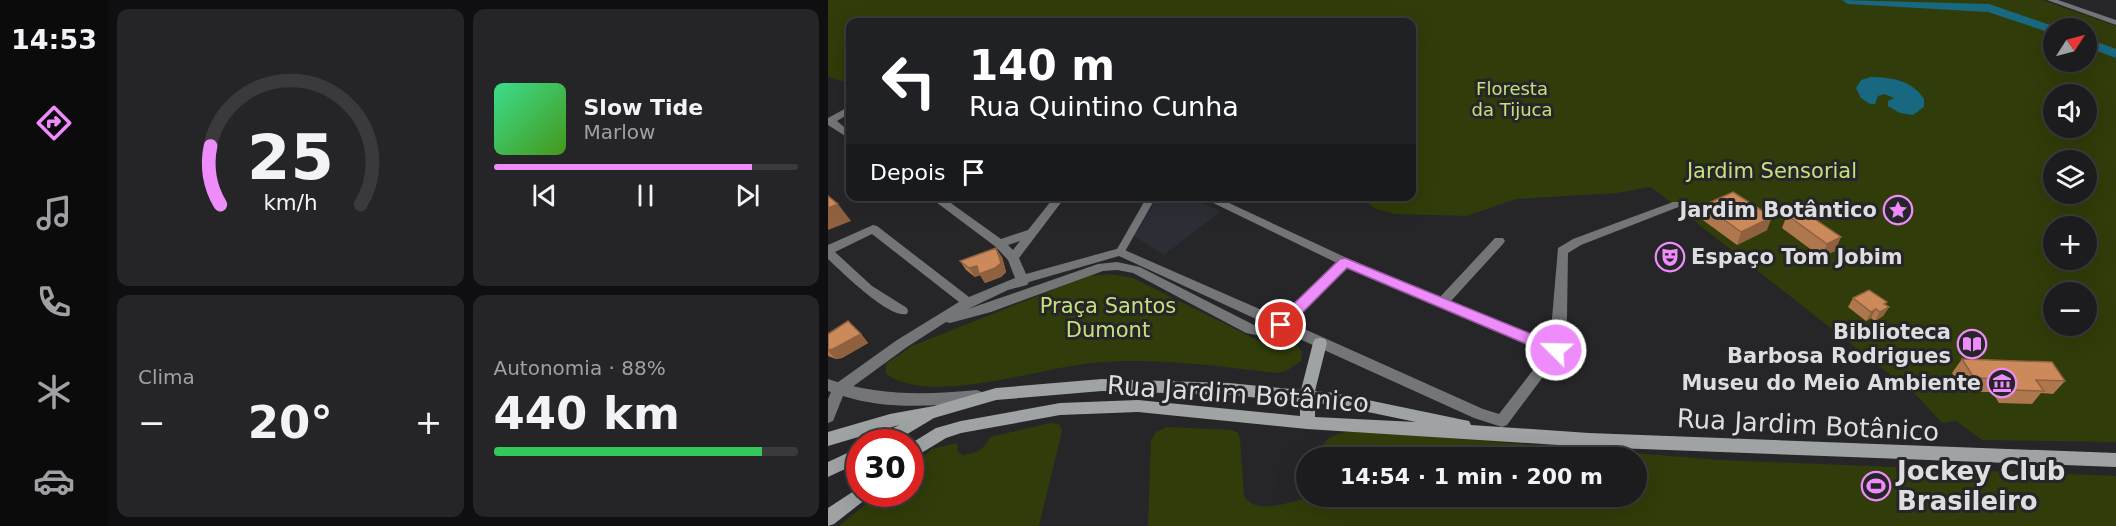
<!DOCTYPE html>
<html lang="pt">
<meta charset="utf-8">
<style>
:root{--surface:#1c1c1f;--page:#252528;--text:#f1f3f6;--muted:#a0a1a4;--line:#3a3a3d;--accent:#ed8cfa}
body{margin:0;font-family:"DejaVu Sans",sans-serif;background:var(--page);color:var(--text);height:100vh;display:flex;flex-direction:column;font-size:22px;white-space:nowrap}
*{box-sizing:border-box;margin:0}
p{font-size:20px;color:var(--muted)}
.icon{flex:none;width:33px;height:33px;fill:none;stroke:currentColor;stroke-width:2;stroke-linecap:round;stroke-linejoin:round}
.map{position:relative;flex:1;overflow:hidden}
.sheet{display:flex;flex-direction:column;gap:9px;padding:9px;background:#0f0f11;width:720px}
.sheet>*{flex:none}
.guide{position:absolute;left:18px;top:18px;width:570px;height:183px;border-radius:12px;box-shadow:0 6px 24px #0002,0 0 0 2px var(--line);background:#202124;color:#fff;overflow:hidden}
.needle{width:39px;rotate:54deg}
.tools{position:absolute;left:1215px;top:18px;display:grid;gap:12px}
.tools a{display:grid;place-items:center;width:54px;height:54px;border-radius:50%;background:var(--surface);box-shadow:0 6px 24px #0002,0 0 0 2px var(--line);font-size:30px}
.speed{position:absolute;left:18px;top:429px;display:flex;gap:12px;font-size:30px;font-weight:700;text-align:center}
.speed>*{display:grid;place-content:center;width:78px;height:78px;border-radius:50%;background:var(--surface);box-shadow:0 6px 24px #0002,0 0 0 2px var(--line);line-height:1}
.speed .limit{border:9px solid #d22;background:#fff;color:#111}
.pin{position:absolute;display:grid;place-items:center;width:51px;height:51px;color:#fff;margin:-26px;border:3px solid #fff;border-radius:50%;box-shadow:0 2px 6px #0007}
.me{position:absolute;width:66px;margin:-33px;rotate:293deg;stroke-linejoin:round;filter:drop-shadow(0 0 4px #0008)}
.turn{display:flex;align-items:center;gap:21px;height:126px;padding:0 24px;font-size:27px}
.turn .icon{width:78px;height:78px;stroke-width:2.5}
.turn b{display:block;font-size:42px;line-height:51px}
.then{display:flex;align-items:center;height:57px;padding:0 24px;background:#0003;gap:12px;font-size:22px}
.big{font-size:45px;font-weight:600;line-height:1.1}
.sheet .card{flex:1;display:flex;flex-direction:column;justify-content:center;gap:9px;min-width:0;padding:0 21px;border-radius:12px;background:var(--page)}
.sheet .dial{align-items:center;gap:0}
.dial svg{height:156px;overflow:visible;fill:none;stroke:var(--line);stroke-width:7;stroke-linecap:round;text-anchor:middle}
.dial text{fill:var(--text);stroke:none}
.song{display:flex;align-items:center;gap:18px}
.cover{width:72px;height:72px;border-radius:9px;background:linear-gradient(135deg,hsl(150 70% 55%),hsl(100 70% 35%))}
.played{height:6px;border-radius:3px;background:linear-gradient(90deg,var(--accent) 85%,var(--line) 85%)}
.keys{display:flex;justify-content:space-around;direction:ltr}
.heat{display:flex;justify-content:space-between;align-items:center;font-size:33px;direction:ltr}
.charge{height:9px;border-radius:4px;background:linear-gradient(90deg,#34c759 88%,var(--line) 0)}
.sheet .tiles{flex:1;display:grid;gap:9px;grid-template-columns:repeat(2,1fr)}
.trip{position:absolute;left:468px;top:447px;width:351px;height:60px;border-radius:30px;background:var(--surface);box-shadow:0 6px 24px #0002,0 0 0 2px var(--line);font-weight:600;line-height:60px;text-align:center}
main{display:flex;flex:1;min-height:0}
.dock{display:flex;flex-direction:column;width:108px;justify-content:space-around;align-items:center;background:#0b0b0c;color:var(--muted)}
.dock .icon{width:42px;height:42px}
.dock .current{color:var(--accent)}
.dock b{font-size:27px;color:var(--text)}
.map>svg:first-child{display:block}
</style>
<main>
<nav class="dock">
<b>14:53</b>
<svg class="icon current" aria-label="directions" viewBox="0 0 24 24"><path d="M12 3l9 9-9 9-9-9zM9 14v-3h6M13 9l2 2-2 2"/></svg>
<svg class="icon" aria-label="music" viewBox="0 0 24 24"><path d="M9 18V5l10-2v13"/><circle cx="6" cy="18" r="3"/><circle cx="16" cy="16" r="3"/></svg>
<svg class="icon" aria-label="phone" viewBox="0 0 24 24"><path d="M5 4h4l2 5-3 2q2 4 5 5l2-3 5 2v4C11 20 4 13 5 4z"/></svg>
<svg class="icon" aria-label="climate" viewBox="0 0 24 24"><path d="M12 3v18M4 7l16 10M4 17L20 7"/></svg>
<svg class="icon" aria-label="car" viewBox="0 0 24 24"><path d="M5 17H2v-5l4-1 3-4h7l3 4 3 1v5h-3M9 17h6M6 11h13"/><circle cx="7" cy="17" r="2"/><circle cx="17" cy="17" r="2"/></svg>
</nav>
<section class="sheet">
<div class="tiles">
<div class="card dial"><svg viewBox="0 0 100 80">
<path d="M14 69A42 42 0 1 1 86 69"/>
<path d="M14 69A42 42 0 0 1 9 39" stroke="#ed8cfa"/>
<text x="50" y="56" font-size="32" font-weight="700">25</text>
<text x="50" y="72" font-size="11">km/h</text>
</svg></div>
<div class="card">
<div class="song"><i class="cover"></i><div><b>Slow Tide</b><p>Marlow</p></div></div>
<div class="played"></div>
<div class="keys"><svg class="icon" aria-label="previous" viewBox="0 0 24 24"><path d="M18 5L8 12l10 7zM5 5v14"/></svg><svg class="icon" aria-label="pause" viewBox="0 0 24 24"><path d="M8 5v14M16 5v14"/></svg><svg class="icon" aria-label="next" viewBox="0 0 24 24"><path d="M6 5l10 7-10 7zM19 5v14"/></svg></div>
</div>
<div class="card"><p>Clima</p>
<div class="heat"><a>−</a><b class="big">20°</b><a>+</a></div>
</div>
<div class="card"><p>Autonomia · 88%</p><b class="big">440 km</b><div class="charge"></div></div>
</div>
</section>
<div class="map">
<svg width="1288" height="526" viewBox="0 0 1288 526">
<rect width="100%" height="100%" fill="#262629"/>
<polygon fill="#2c2e36" points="330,197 362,197 393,211 336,255 306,236"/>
<g fill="#303c09" fill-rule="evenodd">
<path d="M0,0H1214L1288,26V442L1154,440L1128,421L1114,423L1088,395L823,187L789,193L688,199L638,216L567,214L548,209L532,197L584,196V22H180L184,17L165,16L148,22H22V61L16,65L17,71L22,73V83L0,77ZM1226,28H1258V62H1226ZM1226,94H1258V128H1226ZM1226,160H1258V194H1226ZM1226,226H1258V260H1226ZM1226,292H1258V326H1226Z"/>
<path d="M282,274L305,278L435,343H441L453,332L461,334L474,352L473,361L458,371L448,373C388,366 325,357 264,363C211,368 103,406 58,374V364L84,346L260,276Z"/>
<path d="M222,423L231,424L234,431L211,526H11L50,494H82L83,467L104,449L129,443L130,452L135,455C150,453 155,450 162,437Z"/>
<path d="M339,427L405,430L410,433L412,439L416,496C431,519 469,497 493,496C598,495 703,496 808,496V458L495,457C492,436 505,437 522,430L892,460L1288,476V526H320L323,440L328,432Z"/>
</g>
<path fill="#196881" d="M1043,77C1064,77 1085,81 1096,99V107L1085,115L1072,113L1060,106V101L1066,98L1056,94L1050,96L1047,104H1042L1033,98L1028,88L1033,80Z"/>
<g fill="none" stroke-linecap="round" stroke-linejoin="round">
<g fill="#196881" fill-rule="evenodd">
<polygon points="1014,0 1161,4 1231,28 1226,28 1226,34 1160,12 1020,4"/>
<polygon points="1258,38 1288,49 1288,58 1258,47"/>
</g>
<polyline stroke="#747576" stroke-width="8" points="292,252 324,196"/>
<g fill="#747576" fill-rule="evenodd">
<polygon points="1219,0 1230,0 1288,20 1288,25"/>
<polygon points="22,106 22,113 9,121 22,132 22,139 0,125 0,118"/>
<path d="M100,196H113L173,239L200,230L227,196H238L191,258L198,274L292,248L452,318L509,263L371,196H386L521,259L612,297L667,238H675L677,241L675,244L623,301L722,342L730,248L745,239L845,202H853L854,204L853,206L753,245L740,253L739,318L735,350L679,425L674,427L646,418L454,331L439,337L418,333L305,273L289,270L275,271L163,312L122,323L118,322L79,347L16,393L11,395L6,393L4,389L6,385L69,340L131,302L44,234L7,252L44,286L79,308L80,311L79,314C61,319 13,271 0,259V245L45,225L49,226L141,297L187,278L180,260L168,247ZM192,241L185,250L180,245ZM291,256L441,325L438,327L426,325L312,267L289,262L270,264L140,309L180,290L199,285L201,282ZM519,267L719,352L671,414L655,409L463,323Z"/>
</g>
<path fill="#747576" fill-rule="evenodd" d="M0,379C50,396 97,395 149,390L154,392L156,396L154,400L149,402C104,406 59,410 15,396L5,421L0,423V399L3,392L0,391Z"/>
<g fill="#a0a3a3" fill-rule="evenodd">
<path d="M492,338L497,339L499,343L487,391L506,393L636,420L641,421L643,425L761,433L1288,453V467L761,447L479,429L310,412L232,415L133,433L118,438L82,460V444L108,428L133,421L232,403L310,400L472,416V402L401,395L274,391L168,400L106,418L66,442H45L48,437L71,425L0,446V432L62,414L106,406L168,388L274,379L401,383L473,390L485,343L487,339ZM487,403L506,405L588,422L487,417Z"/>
<polygon points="32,447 32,462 0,477 0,462"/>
<polygon points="32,487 32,494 40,494 38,499 6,524 0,526 0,508"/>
</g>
</g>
<g fill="#af774d">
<polygon points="876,205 939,230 909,245 872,218"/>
<polygon points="972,209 1007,251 993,257 954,228 959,215"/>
<polygon points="174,257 178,272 173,277 157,283 152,275 147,277 138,270 132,261"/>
<polygon points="1025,298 1059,302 1057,305 1061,307 1055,316 1047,321 1043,318 1038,321 1020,307"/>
<polygon points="0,334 33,334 40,343 14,358 8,359 0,356"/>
<polygon points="1134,359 1237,381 1225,394 1213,393 1204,404 1171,403 1164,392 1136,392 1124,373"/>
</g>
<g fill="#8f613f">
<polygon points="10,204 23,221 0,230 0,208"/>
<polygon points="944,217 939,230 909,245 913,232"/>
<polygon points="1013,237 1007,251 993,257 999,244"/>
<polygon points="168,248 174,257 178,272 173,277 157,283 152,275 147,277 141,268"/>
<polygon points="1059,302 1054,311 1061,307 1055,316 1047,321 1056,304"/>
<polygon points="1048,309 1043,318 1038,321 1043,312"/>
<polygon points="33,334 40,343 14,358 8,359 0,351"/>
</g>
<g fill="#cc8a5a" stroke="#8f613f" stroke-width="1.5">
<polygon points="905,192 944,217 913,232 876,205"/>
<polygon points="0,196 10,204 0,208"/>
<polygon points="972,209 1013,237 999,244 959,215"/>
<polygon points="168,248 173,263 167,268 151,274 149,266 141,268 132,261"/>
<polygon points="1041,290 1059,302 1056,304 1061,307 1052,312 1048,309 1043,312 1025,298"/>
<polygon points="20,321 33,334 5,349 0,350 0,334"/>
<polygon points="1134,359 1224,362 1237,381 1208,380 1216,391 1182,390 1175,379 1146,378"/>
</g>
<polygon fill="#ed8cfa" stroke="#9a5ba2" stroke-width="1.5" points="517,258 733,346 736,350 733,354 722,354 519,268 458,329 448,329 445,325 448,321 512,259"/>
<defs>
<g id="sight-ring" transform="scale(1.5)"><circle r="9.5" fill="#262629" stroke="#ed8cfa" stroke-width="1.5"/><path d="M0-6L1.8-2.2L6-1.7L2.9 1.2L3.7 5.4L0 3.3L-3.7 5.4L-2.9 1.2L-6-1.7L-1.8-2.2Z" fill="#ed8cfa"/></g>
<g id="theatre-ring" transform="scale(1.5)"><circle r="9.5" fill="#262629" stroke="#ed8cfa" stroke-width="1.5"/><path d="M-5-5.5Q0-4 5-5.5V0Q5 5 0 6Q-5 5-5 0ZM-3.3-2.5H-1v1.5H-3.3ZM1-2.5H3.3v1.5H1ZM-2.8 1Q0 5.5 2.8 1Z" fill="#ed8cfa"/></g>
<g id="library-ring" transform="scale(1.5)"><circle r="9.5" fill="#262629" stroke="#ed8cfa" stroke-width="1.5"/><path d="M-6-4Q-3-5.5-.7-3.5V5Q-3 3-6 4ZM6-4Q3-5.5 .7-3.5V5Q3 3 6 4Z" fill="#ed8cfa"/></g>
<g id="museum-ring" transform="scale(1.5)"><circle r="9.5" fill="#262629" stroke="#ed8cfa" stroke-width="1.5"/><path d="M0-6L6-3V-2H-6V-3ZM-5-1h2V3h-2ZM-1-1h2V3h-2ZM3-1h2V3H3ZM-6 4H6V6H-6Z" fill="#ed8cfa"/></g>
<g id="stadium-ring" transform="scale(1.5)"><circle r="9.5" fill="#262629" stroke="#ed8cfa" stroke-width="1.5"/><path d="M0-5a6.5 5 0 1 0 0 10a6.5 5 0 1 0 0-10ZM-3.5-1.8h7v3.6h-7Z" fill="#ed8cfa"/></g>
</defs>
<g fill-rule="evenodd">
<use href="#sight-ring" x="1070" y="210"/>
<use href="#theatre-ring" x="842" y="257"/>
<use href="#library-ring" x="1144" y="344"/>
<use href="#museum-ring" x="1174" y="383"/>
<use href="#stadium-ring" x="1048" y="486"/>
</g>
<g text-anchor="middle" stroke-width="6" stroke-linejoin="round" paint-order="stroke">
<g font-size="18" fill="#c3e17b" stroke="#262629">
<text x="684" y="95">Floresta<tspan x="684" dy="21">da Tijuca</tspan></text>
</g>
<g font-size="21" fill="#c3e17b" stroke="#262629">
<text x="944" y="178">Jardim Sensorial</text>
<text x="280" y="313">Praça Santos<tspan x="280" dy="24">Dumont</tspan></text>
</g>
<g font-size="21" font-weight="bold" fill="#dedee0" stroke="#262629" text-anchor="end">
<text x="1049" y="217">Jardim Botântico</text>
<text x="863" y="264" text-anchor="start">Espaço Tom Jobim</text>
<text x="1123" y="339">Biblioteca<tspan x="1123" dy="24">Barbosa Rodrigues</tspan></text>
<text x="1153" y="390">Museu do Meio Ambiente</text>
</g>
<g font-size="26" fill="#dedee0" stroke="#262629">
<text transform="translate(410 394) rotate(4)" y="9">Rua Jardim Botânico</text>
<text transform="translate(980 425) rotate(3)" y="9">Rua Jardim Botânico</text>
</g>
<g font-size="26" font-weight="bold" fill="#dedee0" stroke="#262629" text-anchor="start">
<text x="1069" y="480">Jockey Club<tspan x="1069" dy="30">Brasileiro</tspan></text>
</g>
</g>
</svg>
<div class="tools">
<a><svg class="needle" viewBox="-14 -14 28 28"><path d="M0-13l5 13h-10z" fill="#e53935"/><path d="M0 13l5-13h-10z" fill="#a0a1a4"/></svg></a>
<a><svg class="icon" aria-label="sound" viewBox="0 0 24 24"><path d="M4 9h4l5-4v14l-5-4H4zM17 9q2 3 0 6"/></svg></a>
<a><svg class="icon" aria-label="layers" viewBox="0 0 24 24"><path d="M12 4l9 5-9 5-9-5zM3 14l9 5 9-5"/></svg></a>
<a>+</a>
<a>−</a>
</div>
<div class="speed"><div class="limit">30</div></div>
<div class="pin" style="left:453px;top:325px;background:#d93025"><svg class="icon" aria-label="arrive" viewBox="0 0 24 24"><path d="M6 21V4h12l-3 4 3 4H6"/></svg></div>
<svg class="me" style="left:728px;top:350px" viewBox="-20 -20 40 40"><circle r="17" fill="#ed8cfa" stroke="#fff" stroke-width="3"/><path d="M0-11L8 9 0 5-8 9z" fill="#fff"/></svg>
<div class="trip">14:54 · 1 min · 200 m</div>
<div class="guide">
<div class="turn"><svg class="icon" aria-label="left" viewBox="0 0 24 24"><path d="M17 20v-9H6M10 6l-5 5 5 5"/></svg><div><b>140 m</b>Rua Quintino Cunha</div></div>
<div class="then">Depois<svg class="icon" aria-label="arrive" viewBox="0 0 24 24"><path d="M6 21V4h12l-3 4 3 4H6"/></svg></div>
</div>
</div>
</main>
